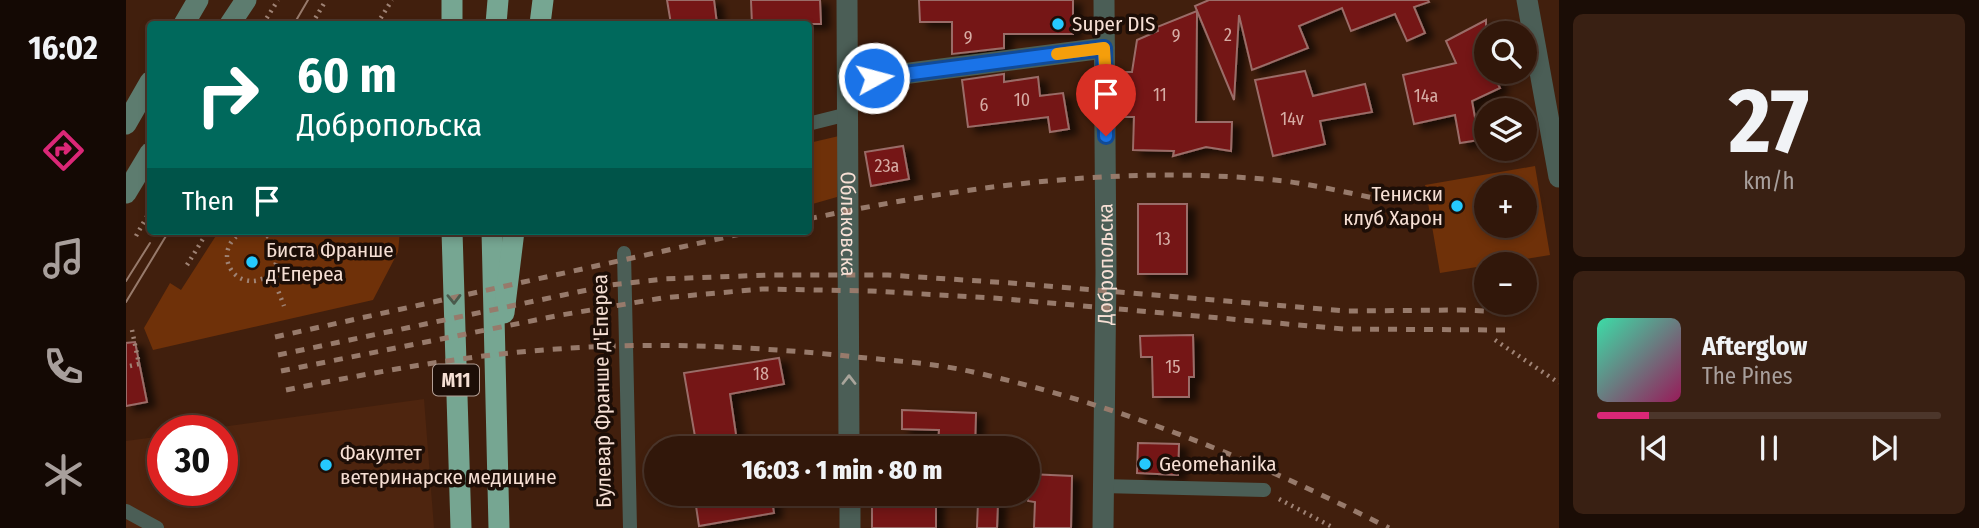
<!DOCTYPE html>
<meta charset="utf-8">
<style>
:root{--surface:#31170a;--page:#392013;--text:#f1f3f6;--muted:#a89f9c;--line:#4c362b;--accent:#db2777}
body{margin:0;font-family:"Fira Sans Condensed",sans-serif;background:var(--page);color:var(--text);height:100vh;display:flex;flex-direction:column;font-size:26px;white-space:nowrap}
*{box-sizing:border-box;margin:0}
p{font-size:23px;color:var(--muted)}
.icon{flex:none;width:38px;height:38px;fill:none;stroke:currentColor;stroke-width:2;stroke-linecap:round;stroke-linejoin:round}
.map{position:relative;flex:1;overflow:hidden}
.details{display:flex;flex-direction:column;gap:14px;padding:14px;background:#1b0d06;width:420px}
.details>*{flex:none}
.banner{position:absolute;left:21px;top:21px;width:665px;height:214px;border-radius:7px;box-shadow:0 4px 10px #0003,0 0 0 2px var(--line);background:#00695c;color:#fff;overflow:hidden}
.buttons{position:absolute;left:1348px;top:21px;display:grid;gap:14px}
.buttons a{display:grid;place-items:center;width:63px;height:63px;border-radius:50%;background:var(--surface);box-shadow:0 4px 10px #0003,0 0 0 2px var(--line);font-size:35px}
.speed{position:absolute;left:21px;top:415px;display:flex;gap:14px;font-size:35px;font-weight:700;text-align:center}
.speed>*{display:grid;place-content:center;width:91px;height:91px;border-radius:50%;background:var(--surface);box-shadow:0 4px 10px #0003,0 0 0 2px var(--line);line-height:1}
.speed .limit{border:10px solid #d22;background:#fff;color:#111}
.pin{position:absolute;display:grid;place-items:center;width:60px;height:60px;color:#fff;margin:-72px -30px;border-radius:50% 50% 50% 0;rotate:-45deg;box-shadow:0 0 7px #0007}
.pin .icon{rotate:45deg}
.me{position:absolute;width:77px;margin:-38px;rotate:83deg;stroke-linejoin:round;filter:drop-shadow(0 0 5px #0008)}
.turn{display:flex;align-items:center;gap:24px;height:147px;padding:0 35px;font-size:32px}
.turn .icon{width:91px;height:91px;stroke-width:2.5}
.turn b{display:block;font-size:49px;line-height:60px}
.then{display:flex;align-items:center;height:66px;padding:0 35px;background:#0003;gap:14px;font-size:26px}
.details .tile{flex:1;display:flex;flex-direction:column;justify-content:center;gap:10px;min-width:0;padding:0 24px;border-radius:10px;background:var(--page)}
.details .dial{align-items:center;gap:0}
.dial b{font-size:91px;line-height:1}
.song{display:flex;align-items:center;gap:21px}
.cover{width:84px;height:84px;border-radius:10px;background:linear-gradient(135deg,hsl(160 70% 55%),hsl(330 70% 35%))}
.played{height:7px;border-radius:4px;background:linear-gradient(90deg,var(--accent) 15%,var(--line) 15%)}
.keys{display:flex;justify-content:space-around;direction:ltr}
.trip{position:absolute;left:518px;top:436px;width:396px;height:70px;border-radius:35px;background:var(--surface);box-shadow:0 4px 10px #0003,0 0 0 2px var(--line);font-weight:800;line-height:70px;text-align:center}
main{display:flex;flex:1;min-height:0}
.menu{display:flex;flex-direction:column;width:126px;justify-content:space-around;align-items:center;background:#140904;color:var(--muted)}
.menu .icon{width:49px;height:49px}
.menu .selected{color:var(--accent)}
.menu b{font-size:32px;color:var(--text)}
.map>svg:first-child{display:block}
</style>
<main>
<nav class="menu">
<b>16:02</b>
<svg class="icon selected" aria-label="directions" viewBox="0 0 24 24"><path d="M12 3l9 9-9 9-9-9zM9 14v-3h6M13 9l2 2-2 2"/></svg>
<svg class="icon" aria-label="music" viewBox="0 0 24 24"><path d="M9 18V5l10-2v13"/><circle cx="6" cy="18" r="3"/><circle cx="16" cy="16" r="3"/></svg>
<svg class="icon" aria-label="phone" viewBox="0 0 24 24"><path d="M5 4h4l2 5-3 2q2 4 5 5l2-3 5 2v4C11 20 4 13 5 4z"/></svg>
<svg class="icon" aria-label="climate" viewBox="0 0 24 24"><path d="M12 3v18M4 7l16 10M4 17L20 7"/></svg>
</nav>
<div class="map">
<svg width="1433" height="528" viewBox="0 0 1433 528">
<defs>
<filter id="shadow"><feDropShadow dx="8" dy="4.5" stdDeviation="3.5" flood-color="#0009"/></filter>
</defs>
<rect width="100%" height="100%" fill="#411f0d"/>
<polygon fill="#4e250f" points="298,399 308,528 0,528 0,441 37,436 37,490 96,490 96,430 73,430"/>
<g fill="#6f3109" fill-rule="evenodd">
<polygon points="713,136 711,197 683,205 683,143"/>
<path d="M1409,166L1424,255L1314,273L1299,185ZM1360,187H1398V226H1360Z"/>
<polygon points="93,231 274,231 272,252 247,300 27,350 18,328 44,283 55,290"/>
</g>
<g fill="#751312" stroke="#9a6c67" stroke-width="2" filter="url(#shadow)">
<polygon points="541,0 588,0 591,24 545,24"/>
<polygon points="625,0 694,0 695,24 626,24"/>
<polygon points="793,0 947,0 947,34 878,34 878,48 826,54 826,22 794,22"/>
<polygon points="1083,0 1302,0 1303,2 1288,7 1299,33 1281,41 1269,14 1225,31 1216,8 1173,26 1182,48 1126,70 1113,15 1108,100 1069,6"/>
<polygon points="1071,11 1070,122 1106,122 1105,151 1080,147 1047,156 1048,151 1007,150 1008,117 997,117 998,72 1006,72 1011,40 1032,31 1031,27"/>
<polygon points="1360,20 1360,72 1366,72 1374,88 1346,101 1353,140 1334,143 1329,115 1288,124 1277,75 1330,63 1320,41"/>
<polygon points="1179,71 1187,96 1239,84 1246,112 1194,121 1199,144 1147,156 1129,80"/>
<polygon points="878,74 878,82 912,77 914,96 937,93 943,129 924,132 922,117 842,127 836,80"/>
<polygon points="777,146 783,179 745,186 739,152"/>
<rect x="1012" y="204" width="49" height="70"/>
<polygon points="1067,335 1068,377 1063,377 1063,397 1027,397 1026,357 1015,357 1014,336"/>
<polygon points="9,342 21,402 0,406 0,343"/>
<polygon points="653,358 658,384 604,394 612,448 571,448 558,373"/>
<polygon points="776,410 850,413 849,448 812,448 813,430 776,429"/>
<polygon points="1012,443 1053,444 1052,475 1011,473"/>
<polygon points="902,474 946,476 945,528 908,528 909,502 902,501"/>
<polygon points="645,494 648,513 573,526 570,506"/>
<rect x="746" y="494" width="64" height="34"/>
<polygon points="852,502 872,502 871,528 851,528"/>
</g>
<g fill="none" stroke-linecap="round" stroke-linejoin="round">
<g stroke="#9f8375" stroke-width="4.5" stroke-dasharray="2 5" stroke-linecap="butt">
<polyline points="137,24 152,0"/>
<polyline points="186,24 200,0"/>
<polyline points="251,24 266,0"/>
<circle cx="126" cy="256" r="25"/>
<polyline points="10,236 24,211"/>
<polyline points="61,265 80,234 75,231"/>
<polyline points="145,272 158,306"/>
<polyline points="1369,340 1433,383"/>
<polyline points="4,366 13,364 6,330"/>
<polyline points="1153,499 1208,528"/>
</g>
<g stroke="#4b5e56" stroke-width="14">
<polyline points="682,124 722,114"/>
<polyline points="498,253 504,528"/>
<polyline points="976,486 1138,490"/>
<polyline points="0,511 31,528"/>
</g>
<g stroke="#4b5e56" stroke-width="21">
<path id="s1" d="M721,0L723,448"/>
<polyline points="1401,0 1433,177"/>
<polyline points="722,81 978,48"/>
<polyline points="724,494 724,528"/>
<path id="s2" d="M977,528L980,272L978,0"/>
</g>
<g stroke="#5d7c6f" stroke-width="21">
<polyline points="58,24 72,0"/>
<polyline points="104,24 120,0"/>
<polyline points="0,124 24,82"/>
<polyline points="0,193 24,153"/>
</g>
<g stroke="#76a692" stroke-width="21">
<polyline points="326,24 326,0"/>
<polyline points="370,24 372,0"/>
<polyline points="414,24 417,0"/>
<polyline points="326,231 335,528"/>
<polyline points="366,231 373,528"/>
<polyline points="378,313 388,231"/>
</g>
<g stroke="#977a6b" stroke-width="2">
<polyline points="168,24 182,0"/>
<polyline points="0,281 24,243"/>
<polyline points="0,302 43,231"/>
</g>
<g stroke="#977a6b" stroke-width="5" stroke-dasharray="9 9" stroke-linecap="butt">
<path d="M682,219C838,186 999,164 1158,181C1190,185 1222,193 1253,199"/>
<polyline points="149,337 628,231"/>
<polyline points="152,355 485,285 537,279 643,275 762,275 885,283 1219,311 1336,310 1381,312"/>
<polyline points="155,371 435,315 536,298 636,289 745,291 868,298 1218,329 1379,330"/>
<path d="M160,390C249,372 340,355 431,349C525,342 617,346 711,355C756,360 803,362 847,372C994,405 1129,460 1263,528"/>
</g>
</g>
<defs><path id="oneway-chevron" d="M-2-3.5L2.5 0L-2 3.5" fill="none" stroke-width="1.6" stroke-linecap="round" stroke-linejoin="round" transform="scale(1.75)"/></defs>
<use stroke="#4a5a4c" href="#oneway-chevron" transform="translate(328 299) rotate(89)"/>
<use stroke="#a9a59b" href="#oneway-chevron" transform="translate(723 380) rotate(-90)"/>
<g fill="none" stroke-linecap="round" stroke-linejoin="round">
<g stroke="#114b97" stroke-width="18">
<polyline id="route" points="748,78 978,48 980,136"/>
</g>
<use href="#route" stroke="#1a73e8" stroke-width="12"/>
<polyline stroke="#f59e0b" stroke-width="12" points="931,54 978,48 979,64"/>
</g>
<g fill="#25c9fe" stroke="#1d0e07" stroke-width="2.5">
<circle cx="932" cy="24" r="7"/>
<circle cx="1331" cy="206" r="7"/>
<circle cx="126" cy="262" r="7"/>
<circle cx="1019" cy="464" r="7"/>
<circle cx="200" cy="465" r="7"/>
</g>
<g text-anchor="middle" stroke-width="7" stroke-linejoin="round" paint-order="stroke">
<g font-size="18" fill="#d6aca4">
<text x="1102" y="41">2</text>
<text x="1050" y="42">9</text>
<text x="842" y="44">9</text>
<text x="1034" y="101">11</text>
<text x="1300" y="102">14a</text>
<text x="896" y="106">10</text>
<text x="858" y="111">6</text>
<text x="1166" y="125">14v</text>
<text x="761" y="172">23a</text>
<text x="1037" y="245">13</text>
<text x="1047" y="373">15</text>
<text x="635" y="380">18</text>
</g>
<rect fill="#1d0e07" stroke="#b5a096" stroke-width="2" x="307" y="364.5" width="46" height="31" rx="5"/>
<g font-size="19" font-weight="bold" fill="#f6dfd4">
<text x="330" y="387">M11</text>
</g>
<g font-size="21" fill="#f6dfd4" stroke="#1d0e07" text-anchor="start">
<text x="946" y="31">Super DIS</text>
<text x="1317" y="201" text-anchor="end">Тениски<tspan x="1317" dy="24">клуб Харон</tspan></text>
<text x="140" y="257">Биста Франше<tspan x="140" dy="24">д'Епереа</tspan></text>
<text x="214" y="460">Факултет<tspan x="214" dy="24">ветеринарске медицине</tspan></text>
<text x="1033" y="471">Geomehanika</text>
</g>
<g font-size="21" fill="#f6dfd4" stroke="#1d0e07">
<text dy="7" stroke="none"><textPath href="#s1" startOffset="224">Облаковска</textPath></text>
<text dy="7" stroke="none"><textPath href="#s2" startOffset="264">Добропољска</textPath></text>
<text transform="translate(476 391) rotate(-91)" y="7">Булевар Франше д'Епереа</text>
</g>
</g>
</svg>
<div class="buttons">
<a><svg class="icon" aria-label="search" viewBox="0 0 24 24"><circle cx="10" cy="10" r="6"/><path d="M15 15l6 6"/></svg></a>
<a><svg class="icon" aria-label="layers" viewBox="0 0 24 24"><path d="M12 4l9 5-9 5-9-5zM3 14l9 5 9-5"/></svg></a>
<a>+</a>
<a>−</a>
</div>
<div class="speed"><div class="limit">30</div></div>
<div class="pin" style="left:980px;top:136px;background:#d93025"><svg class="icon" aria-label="arrive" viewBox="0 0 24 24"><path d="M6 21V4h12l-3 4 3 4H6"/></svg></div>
<svg class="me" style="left:748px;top:78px" viewBox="-20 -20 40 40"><circle r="17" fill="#1a73e8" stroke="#fff" stroke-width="3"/><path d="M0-11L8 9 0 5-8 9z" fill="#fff"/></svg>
<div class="trip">16:03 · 1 min · 80 m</div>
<div class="banner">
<div class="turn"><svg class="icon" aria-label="right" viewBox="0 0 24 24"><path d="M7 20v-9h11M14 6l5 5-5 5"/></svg><div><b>60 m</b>Добропољска</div></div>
<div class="then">Then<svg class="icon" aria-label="arrive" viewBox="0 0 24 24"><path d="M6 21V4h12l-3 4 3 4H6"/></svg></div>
</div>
</div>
<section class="details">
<div class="tile dial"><b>27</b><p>km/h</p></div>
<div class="tile">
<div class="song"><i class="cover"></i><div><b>Afterglow</b><p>The Pines</p></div></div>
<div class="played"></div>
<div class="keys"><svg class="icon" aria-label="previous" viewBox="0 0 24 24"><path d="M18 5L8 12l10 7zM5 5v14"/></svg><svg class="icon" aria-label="pause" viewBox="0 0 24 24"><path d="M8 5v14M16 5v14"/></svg><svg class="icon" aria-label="next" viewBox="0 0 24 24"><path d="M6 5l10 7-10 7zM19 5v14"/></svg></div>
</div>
</section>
</main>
